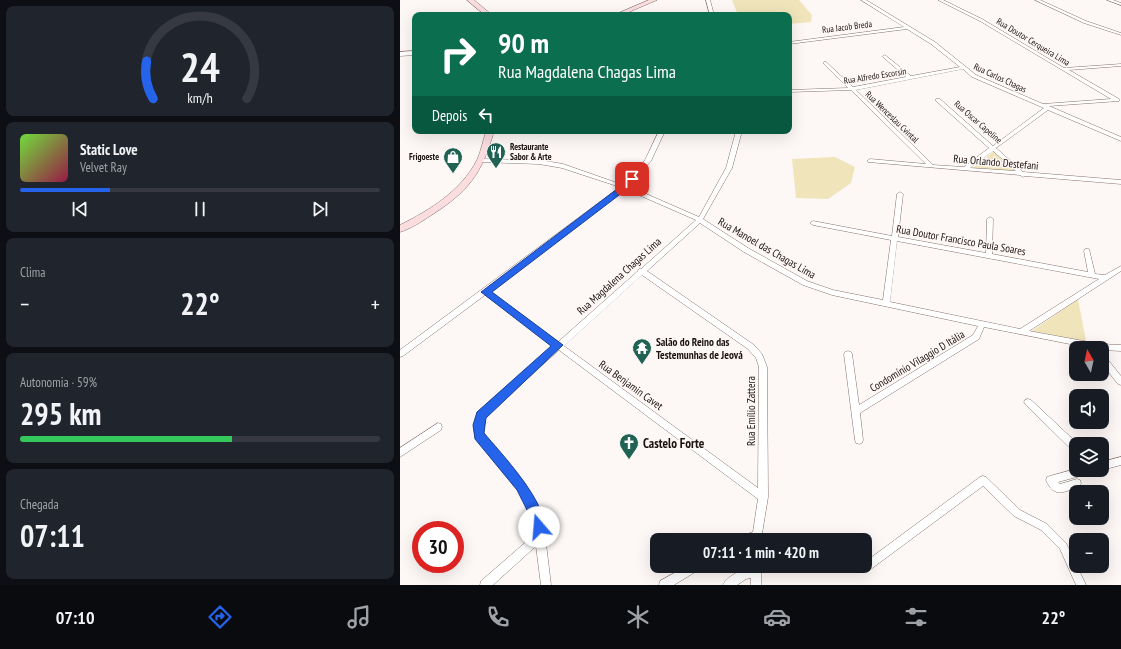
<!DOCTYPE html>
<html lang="pt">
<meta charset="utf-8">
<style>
:root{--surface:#171b24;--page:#20242c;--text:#f1f3f6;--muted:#9ea1a6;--line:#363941;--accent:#2563eb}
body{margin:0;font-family:"PT Sans Narrow",sans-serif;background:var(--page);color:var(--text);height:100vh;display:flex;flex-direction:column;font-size:15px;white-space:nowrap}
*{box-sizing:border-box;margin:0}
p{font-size:13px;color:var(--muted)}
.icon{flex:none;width:22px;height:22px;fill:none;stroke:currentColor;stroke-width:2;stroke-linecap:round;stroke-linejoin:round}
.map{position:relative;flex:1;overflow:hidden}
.sheet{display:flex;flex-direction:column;gap:6px;padding:6px;background:#0d0f14;width:400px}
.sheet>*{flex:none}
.guide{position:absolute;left:12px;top:12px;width:380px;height:122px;border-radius:8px;box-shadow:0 4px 16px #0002;background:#0b6e4f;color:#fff;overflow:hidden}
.needle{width:26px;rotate:351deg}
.buttons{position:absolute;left:669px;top:341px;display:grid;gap:8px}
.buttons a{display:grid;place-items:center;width:40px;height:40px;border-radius:8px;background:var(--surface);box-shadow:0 4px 16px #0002;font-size:20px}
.speed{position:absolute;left:12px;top:521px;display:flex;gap:8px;font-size:20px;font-weight:700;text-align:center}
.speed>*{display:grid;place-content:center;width:52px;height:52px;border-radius:50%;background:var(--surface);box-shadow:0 4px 16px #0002;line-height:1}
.speed .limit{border:6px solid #d22;background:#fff;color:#111}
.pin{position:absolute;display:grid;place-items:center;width:34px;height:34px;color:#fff;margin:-17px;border-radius:8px;box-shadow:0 2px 6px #0006}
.me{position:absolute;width:44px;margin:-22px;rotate:342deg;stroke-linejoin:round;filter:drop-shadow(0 0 3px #0008)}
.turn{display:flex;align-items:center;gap:14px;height:84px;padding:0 20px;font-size:18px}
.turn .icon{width:52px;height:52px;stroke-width:2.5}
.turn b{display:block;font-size:28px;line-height:34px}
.then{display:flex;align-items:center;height:38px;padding:0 20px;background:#0003;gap:8px;font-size:15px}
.big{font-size:30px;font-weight:600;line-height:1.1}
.sheet .card{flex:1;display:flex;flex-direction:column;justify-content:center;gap:6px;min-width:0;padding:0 14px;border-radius:8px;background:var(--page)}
.sheet .dial{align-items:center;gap:0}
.dial svg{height:104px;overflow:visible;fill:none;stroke:var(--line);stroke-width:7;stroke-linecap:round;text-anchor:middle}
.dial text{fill:var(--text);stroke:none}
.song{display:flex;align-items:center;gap:12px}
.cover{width:48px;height:48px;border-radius:6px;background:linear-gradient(135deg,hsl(100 70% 55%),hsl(340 70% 35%))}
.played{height:4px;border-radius:2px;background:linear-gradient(90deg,var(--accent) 25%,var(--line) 25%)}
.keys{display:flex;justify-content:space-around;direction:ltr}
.heat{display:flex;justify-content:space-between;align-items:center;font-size:22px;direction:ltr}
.charge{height:6px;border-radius:3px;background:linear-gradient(90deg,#34c759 59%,var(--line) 0)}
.trip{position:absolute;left:250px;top:533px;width:222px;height:40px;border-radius:8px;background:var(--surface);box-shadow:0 4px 16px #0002;font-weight:600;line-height:40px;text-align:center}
.tab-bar{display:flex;height:64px;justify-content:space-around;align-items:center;background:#090b0e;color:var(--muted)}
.tab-bar .icon{width:28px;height:28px}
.tab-bar .current{color:var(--accent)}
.tab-bar b{font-size:18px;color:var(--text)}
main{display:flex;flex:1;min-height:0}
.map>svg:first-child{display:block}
</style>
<main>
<section class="sheet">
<div class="card dial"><svg viewBox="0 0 100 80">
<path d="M14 69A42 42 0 1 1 86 69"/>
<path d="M14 69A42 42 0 0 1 9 40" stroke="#2563eb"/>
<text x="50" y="56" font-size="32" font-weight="700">24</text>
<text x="50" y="72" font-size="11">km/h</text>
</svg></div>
<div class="card">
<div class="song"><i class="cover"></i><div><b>Static Love</b><p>Velvet Ray</p></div></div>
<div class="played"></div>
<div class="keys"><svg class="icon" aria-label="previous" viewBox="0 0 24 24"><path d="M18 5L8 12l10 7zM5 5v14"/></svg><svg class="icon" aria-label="pause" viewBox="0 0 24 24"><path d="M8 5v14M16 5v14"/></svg><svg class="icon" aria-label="next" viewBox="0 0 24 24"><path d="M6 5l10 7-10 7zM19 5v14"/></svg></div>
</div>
<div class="card"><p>Clima</p>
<div class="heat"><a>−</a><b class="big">22°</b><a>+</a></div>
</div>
<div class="card"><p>Autonomia · 59%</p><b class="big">295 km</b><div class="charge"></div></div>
<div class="card"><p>Chegada</p><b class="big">07:11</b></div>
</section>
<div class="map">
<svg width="721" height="585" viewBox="0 0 721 585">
<rect width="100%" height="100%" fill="#fdf8f6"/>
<g fill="#f0e4ba">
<polygon points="332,0 399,0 412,15 411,22 389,24 389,15 338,15"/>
<polygon points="594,151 616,172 573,168"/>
<polygon points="435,157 455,167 451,183 428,199 396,198 392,159"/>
<polygon points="678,299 686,341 632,331"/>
</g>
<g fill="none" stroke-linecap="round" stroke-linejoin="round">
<g stroke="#87726b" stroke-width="1">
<g id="minor">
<polygon points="306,0 310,0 314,15 310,15"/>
<path d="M461,0H466L535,42L576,75L643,104L711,99L580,21L538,0H543L582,19L664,68L721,64V66L669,70L719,99V101L649,106L721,137V141L648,110L596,148L623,172L721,180V184L625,176L623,177L620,175L468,162L467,161L470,159L526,164L451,90L389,92V90L448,88L424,64V62H426L453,87L506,77L483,57V56L485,55L511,76L560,67L531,44L507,29L389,44V42L504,27ZM563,69L572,77L644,108L593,146L540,99H536V101L589,148L564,167L533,165L456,90ZM593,151L616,171L570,168Z"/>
<polygon points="635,0 640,0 686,21 721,33 721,35 684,23"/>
<polygon points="707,0 713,0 721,3 721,5"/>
<path d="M259,131H265L251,161L228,186L299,217L326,168L336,131H342L332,168L303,219L348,248L407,281L433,290L483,300L491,240L413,225L410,223L411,222L413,221L492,236L497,194L500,192L503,194L498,237L586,253L587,219L590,217L593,219L592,254L688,272L684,251L685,249H689L695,274L705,275L721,266V271L629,331L700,344L721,345V351L702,350V348H690L584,327L579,339L460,413L463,440L462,443L459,444L456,443L455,440L444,354L445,352L448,351L451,352L452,354L459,405L573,335L578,326L432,295L403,285L344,252L300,223L247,271L354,345L362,354L367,367L368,497L361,540H336L338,537L353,532L358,499L159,350L85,417L83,434L125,483L141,516L143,519L151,585H141L136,546L93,585H80L81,581L135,534L133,519L119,489L76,438L75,435L77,415L78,412L153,346L85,295L3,356L0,357V350L220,187L162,168L139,164L81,162L79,161V159L139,160L163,164L223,185L245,160ZM225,189L296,220L241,269H239L238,271L158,342L89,291ZM497,241L699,279L620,329L490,302ZM242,275L348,349L356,358L359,367L358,488L164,346Z"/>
<polygon points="705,359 708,360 721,376 721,385 718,384 702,364 702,360"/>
<polygon points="628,399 631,400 678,444 676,444 676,452 673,451 625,404 624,402 625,400"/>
<polygon points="38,423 41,424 42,427 41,430 0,457 0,448"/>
<polygon points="721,457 721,465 702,470 702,462"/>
<path d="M676,469V470H692L691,473L688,474L658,482L660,484L677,479L680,480L681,483L680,486C665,492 654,499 646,480L647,477L650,476Z"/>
<polygon points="583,476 586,477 620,510 647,524 666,543 676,563 676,566 677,566 686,585 676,585 660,549 641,530 614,516 583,486 471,569 468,571 465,569 463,566 465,566 465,562 580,477"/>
<polygon points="287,566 302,566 300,569 274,585 259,585 260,581"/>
<path d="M351,566H361V585H351V578L346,579L337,585H323C327,576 342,569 351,568Z"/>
</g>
</g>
<g stroke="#87726b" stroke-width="1">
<polygon id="tertiary" points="15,51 15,55 0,56 0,52"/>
</g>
<g stroke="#87726b" stroke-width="1">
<g id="secondary">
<polygon points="67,0 74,0 92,15 85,15"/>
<polygon points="249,0 257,0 222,15 214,15"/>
<path d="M86,131H94C82,174 68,192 30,216C21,222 10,229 0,232V225C30,210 61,191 77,160C81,151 83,141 86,131Z"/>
</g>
</g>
<use href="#minor" fill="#fff" fill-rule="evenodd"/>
<use href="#tertiary" fill="#fff" fill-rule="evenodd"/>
<use href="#secondary" fill="#fbdde0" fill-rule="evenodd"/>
</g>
<path fill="#2563eb" stroke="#184099" d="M229,177L236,179L227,189L92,292L163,345L86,418L84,433C99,451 153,508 143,532L139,533L135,532L132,520L117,490L75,439L73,425L77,412L151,346L81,292L221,186Z"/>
<defs>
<g id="restaurant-pin" transform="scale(1)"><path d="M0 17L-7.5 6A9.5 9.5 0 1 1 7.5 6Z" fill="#206354" stroke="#fdf8f6"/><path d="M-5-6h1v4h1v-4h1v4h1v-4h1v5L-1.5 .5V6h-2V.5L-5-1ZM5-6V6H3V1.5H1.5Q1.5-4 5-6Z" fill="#fff"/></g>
<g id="shop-pin" transform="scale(1)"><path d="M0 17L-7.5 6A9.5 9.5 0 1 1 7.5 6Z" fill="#206354" stroke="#fdf8f6"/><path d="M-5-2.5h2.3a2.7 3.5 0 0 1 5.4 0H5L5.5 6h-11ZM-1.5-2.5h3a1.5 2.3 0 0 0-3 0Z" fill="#fff"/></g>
<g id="temple-pin" transform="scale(1)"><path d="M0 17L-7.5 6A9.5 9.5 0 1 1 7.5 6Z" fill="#206354" stroke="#fdf8f6"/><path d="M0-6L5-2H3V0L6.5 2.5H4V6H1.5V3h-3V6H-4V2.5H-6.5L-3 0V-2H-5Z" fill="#fff"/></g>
<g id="church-pin" transform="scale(1)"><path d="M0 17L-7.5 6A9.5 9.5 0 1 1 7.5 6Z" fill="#206354" stroke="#fdf8f6"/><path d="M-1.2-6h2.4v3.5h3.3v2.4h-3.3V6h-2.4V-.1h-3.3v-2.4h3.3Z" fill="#fff"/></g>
</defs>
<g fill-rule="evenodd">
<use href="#restaurant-pin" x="96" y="152"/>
<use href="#shop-pin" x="53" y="157"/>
<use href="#temple-pin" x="242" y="348"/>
<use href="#church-pin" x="229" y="443"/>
</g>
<g text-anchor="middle" stroke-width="3" stroke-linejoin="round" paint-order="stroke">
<g font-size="9" fill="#1a120f" stroke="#fdf8f6">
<text transform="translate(447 27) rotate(-7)" y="3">Rua Jacob Breda</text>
<text transform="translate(633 42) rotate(31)" y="3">Rua Doutor Cerqueira Lima</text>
<text transform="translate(475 76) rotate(-9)" y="3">Rua Alfredo Escorsin</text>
<text transform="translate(600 78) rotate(25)" y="3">Rua Carlos Chagas</text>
<text transform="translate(492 117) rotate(44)" y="3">Rua Wenceslau Cvintal</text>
<text transform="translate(578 122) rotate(41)" y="3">Rua Oscar Capeline</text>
</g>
<g font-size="9" font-weight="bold" fill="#1a120f" stroke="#fdf8f6" text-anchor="start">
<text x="110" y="150">Restaurante<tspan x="110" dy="10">Sabor &amp; Arte</tspan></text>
<text x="39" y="160" text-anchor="end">Frigoeste</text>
</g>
<g font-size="11" fill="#1a120f" stroke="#fdf8f6">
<text transform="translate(596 162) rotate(5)" y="4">Rua Orlando Destefani</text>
<text transform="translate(561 240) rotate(10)" y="4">Rua Doutor Francisco Paula Soares</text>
<text transform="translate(367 248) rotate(30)" y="4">Rua Manoel das Chagas Lima</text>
<text transform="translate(219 276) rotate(-42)" y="4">Rua Magdalena Chagas Lima</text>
<text transform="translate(517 361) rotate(-31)" y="4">Condomínio Vilaggio D Itália</text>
<text transform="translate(231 385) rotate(36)" y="4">Rua Benjamin Cavet</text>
<text transform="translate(351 411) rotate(-90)" y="4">Rua Emílio Zattera</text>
</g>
<g font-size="11" font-weight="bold" fill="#1a120f" stroke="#fdf8f6" text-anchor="start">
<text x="256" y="346">Salão do Reino das<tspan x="256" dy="13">Testemunhas de Jeová</tspan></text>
</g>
<g font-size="13" font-weight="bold" fill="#1a120f" stroke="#fdf8f6" text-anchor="start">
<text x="243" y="448">Castelo Forte</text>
</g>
</g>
</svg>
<div class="buttons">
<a><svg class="needle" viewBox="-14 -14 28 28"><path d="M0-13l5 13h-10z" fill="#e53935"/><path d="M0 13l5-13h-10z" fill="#9ea1a6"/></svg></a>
<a><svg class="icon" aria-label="sound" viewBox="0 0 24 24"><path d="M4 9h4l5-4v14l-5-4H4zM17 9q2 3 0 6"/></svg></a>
<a><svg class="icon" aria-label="layers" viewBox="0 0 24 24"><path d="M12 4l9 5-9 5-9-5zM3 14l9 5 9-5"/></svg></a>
<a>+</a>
<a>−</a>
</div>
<div class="speed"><div class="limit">30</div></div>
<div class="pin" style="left:232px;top:179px;background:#d93025"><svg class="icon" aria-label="arrive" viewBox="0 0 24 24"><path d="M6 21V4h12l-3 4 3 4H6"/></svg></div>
<svg class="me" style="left:139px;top:527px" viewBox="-20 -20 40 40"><circle r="19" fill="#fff"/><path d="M0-13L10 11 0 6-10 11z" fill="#2563eb"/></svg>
<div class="trip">07:11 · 1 min · 420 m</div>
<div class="guide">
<div class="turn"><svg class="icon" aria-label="right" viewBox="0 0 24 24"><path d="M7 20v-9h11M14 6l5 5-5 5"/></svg><div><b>90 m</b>Rua Magdalena Chagas Lima</div></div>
<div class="then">Depois<svg class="icon" aria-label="left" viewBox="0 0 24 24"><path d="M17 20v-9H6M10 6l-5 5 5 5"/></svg></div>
</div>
</div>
</main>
<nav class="tab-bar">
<b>07:10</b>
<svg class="icon current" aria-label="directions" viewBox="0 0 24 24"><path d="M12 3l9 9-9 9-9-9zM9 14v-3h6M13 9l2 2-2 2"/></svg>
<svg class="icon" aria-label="music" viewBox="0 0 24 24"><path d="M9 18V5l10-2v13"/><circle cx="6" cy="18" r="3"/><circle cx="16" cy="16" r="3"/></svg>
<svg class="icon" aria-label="phone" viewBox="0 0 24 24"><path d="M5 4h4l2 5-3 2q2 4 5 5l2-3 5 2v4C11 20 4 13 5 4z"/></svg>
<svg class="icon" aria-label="climate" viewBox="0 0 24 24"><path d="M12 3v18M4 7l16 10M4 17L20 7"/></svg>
<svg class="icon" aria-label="car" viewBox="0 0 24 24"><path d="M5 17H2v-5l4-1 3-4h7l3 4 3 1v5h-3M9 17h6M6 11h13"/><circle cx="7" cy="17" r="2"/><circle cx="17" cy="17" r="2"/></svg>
<svg class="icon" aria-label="filters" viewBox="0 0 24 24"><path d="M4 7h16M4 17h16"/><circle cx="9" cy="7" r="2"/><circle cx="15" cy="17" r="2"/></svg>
<b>22°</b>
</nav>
